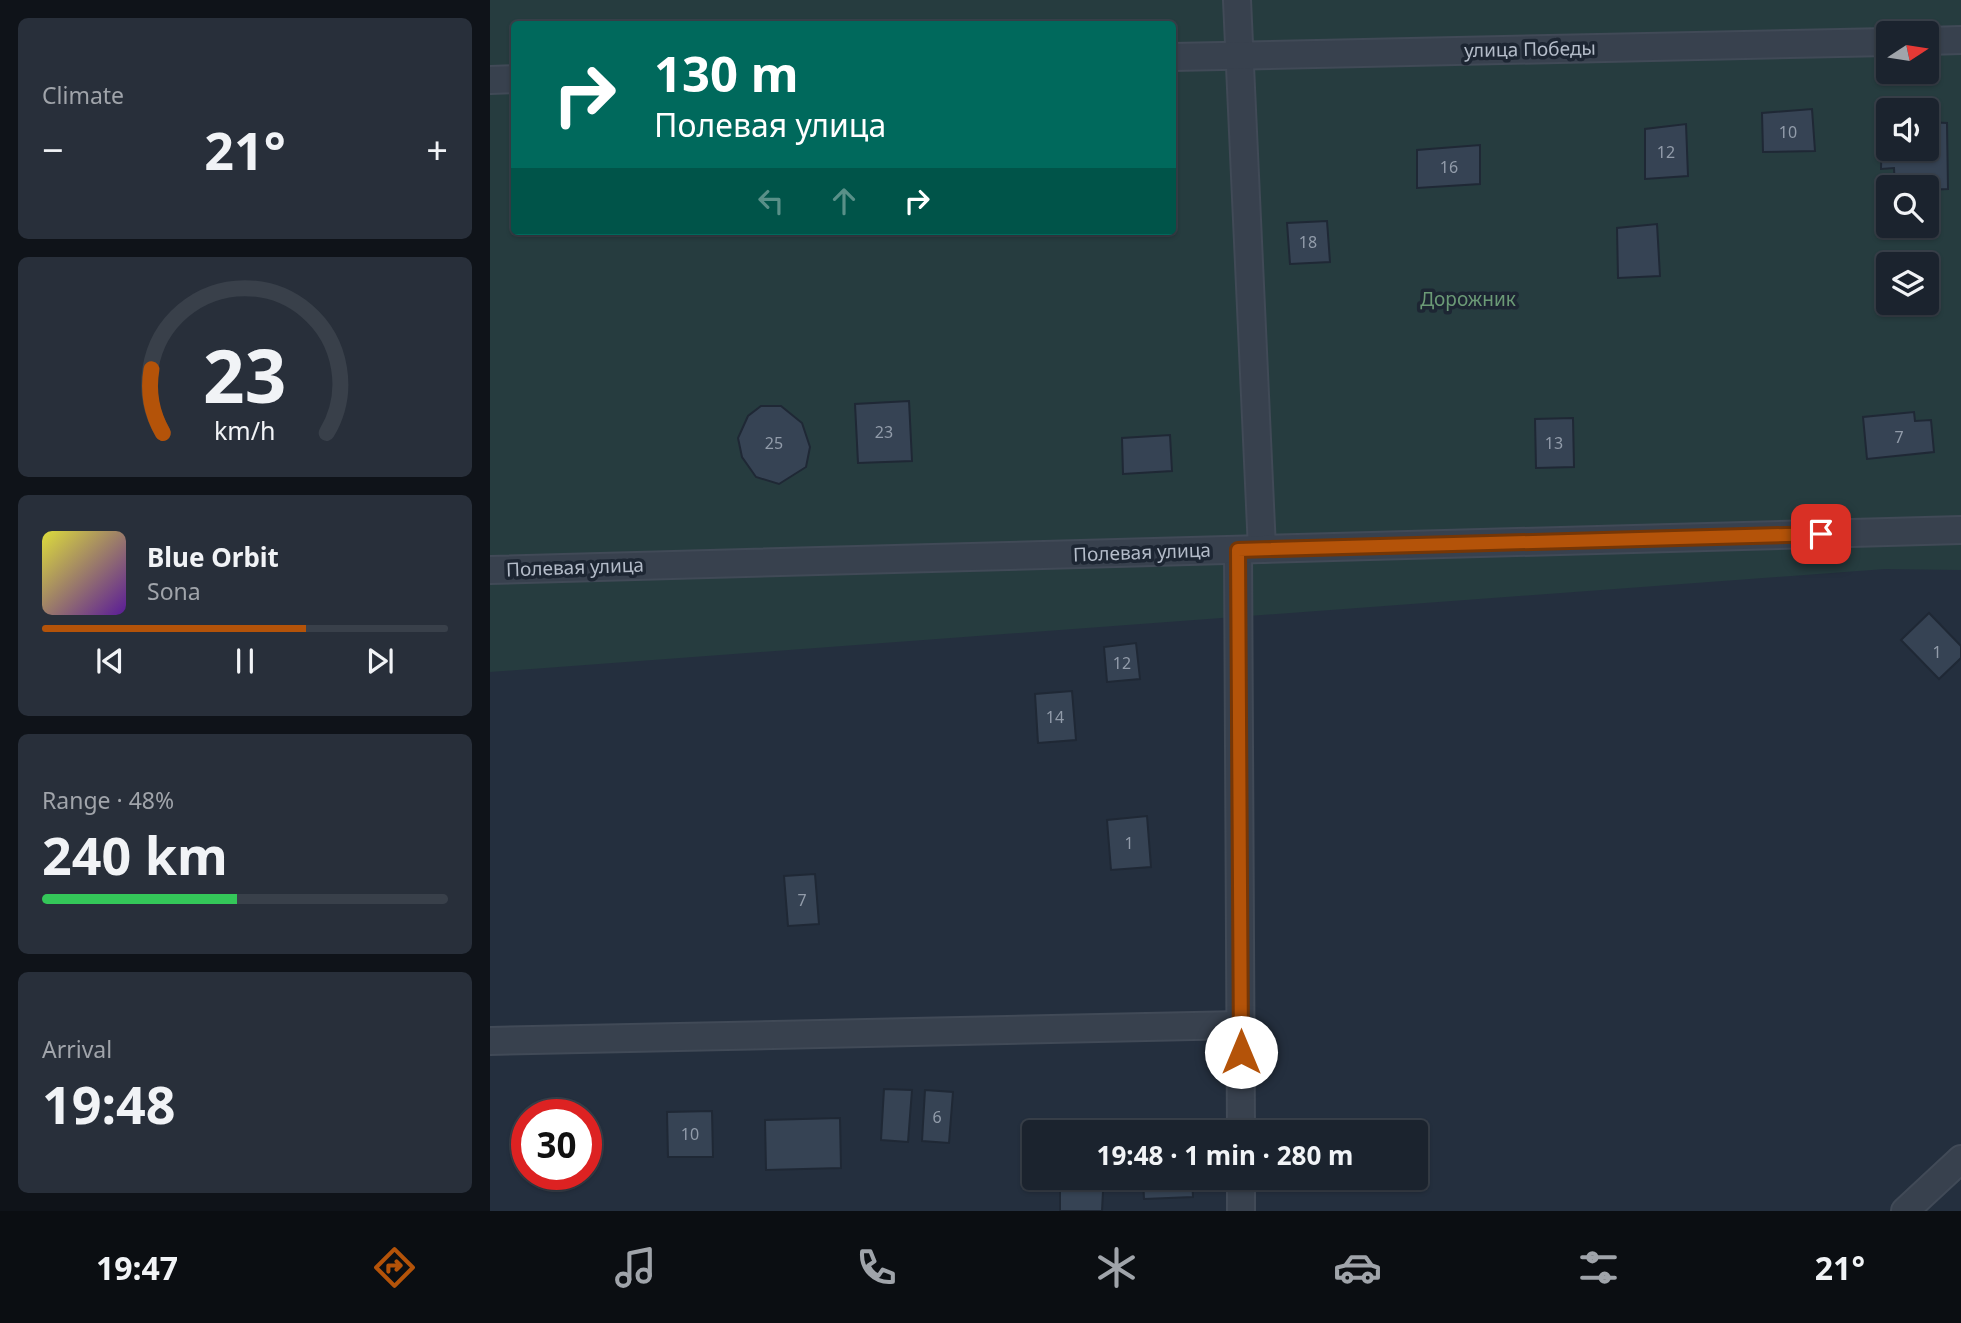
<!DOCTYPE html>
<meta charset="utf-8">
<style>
:root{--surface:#1b232e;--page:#282f3a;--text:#f1f3f6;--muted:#a0a4aa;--line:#39404a;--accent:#b45309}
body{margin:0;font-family:"Noto Sans",sans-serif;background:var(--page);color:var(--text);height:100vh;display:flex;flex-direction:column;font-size:26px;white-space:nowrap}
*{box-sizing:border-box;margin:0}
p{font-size:23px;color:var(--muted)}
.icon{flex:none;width:38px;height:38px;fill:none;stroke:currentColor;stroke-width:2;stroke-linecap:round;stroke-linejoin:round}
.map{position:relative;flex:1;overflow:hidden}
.sheet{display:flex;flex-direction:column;gap:18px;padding:18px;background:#0f1319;width:490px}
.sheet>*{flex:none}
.guide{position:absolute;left:21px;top:21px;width:665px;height:214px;border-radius:7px;box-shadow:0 2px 5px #0004,0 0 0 2px var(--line);background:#00695c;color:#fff;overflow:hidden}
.needle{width:46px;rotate:78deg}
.fabs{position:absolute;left:1386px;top:21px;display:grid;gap:14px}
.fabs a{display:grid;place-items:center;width:63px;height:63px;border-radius:7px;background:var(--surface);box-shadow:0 2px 5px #0004,0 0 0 2px var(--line);font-size:35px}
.speed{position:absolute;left:21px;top:1099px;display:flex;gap:14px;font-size:35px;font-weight:700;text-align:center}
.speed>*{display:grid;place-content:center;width:91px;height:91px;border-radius:50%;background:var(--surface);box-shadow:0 2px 5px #0004,0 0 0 2px var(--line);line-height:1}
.speed .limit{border:10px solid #d22;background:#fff;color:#111}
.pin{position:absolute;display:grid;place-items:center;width:60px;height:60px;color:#fff;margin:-30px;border-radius:14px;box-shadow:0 4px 10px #0006}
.me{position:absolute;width:77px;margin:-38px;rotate:0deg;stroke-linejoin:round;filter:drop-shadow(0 0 5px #0008)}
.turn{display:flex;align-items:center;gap:24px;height:147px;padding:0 28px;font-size:32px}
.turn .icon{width:91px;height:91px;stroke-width:2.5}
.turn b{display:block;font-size:49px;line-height:60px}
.lanes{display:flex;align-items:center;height:66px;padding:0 28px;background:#0003;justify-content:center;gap:35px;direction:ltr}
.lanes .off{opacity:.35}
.big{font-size:52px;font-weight:700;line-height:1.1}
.sheet .card{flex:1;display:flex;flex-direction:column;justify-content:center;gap:10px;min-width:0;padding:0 24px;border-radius:10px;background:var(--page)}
.sheet .dial{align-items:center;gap:0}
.dial svg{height:182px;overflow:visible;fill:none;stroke:var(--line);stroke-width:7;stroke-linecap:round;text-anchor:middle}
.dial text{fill:var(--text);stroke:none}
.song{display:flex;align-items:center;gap:21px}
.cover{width:84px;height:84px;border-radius:10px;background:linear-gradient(135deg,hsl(60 70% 55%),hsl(270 70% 35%))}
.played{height:7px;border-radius:4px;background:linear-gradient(90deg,var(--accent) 65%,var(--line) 65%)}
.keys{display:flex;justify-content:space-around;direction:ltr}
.heat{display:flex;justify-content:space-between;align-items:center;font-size:38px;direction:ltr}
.charge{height:10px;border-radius:5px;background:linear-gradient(90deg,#34c759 48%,var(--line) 0)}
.trip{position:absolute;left:532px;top:1120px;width:406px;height:70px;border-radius:7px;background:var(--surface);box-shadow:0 2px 5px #0004,0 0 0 2px var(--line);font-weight:700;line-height:70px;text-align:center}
.tab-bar{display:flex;height:112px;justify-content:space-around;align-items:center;background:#0b0e12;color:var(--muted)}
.tab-bar .icon{width:49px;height:49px}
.tab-bar .selected{color:var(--accent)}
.tab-bar b{font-size:32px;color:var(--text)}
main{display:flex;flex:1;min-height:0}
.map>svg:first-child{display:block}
</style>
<main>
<section class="sheet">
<div class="card"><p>Climate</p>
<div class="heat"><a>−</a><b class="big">21°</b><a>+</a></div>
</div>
<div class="card dial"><svg viewBox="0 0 100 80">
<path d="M14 69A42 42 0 1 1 86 69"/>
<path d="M14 69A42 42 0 0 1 9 41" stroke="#b45309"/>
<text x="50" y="56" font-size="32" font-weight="700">23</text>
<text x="50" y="72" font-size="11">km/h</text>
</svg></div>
<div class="card">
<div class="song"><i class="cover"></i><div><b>Blue Orbit</b><p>Sona</p></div></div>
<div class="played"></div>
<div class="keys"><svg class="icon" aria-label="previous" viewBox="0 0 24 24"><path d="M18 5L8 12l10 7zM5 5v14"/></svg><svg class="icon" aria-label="pause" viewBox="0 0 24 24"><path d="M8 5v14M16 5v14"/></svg><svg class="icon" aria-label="next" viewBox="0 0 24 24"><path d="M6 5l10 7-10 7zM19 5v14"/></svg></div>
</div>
<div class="card"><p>Range · 48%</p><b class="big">240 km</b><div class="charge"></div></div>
<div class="card"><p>Arrival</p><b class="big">19:48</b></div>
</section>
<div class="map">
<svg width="1471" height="1211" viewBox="0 0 1471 1211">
<rect width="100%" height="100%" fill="#242f3e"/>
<path fill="#263c3f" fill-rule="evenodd" d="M0,0H1471V570L1395,569L0,672ZM24,24H682V231H24ZM1398,33H1437V72H1398ZM1398,110H1437V149H1398ZM1398,187H1437V226H1398ZM1398,264H1437V303H1398Z"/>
<g fill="#364354" stroke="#1f2835" stroke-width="2">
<polygon points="1322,109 1325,151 1273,152 1272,113"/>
<polygon points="1437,122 1457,123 1458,189 1437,190 1437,187 1405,187 1404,168 1391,169 1392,129 1398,129 1398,149 1437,149"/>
<polygon points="1196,124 1198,176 1155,179 1155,129"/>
<polygon points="990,145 990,184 927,188 927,150"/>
<polygon points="837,221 840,262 800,264 797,223"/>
<polygon points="1167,224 1170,276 1128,278 1127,228"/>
<polygon points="419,401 422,461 368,463 365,404"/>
<polygon points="271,406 291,406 312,423 320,447 316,467 289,484 266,477 252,457 248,438 258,416"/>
<polygon points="1424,412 1425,421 1441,420 1444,452 1377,459 1373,417"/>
<polygon points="1083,418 1084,467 1046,468 1045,419"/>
<polygon points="680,435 682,471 633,474 632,438"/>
<polygon points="1439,613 1471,646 1471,658 1449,679 1411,640"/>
<polygon points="646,643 650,679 617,682 614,647"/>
<polygon points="582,691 586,740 548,743 545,694"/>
<polygon points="657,816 661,867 621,870 617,820"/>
<polygon points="325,874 329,924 298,926 294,876"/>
<polygon points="394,1089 422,1090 418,1142 391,1140"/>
<polygon points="435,1090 463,1092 459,1143 432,1141"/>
<polygon points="222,1111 223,1157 178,1157 177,1112"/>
<polygon points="350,1118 351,1168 276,1170 275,1120"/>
<polygon points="653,1178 702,1178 703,1197 654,1199"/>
<polygon points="570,1191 613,1191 612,1211 570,1211"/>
</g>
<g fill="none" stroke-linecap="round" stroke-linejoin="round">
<g stroke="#414a57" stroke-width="30">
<g id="minor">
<polyline points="747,0 772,549"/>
<polyline points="1437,41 1471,40"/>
<polyline points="682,57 1398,42"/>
<polyline points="0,80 24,79"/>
<polyline points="748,550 751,1132"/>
<polyline points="0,570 1471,530"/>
<polyline points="0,1041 751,1025"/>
<polyline points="751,1178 751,1211"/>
<polyline points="1415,1211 1471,1159"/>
</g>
</g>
<use href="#minor" stroke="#38414e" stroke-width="26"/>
</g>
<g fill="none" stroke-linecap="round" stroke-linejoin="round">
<g stroke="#753606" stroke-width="18">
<polyline id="route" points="751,1052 748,550 1331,534"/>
</g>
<use href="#route" stroke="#b45309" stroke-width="12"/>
</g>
<g text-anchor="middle" stroke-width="7" stroke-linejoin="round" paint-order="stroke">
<g font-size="16" fill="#929caa">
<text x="1298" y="138">10</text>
<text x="1176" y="158">12</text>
<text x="959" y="173">16</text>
<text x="818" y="248">18</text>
<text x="394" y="438">23</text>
<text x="1409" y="443">7</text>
<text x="284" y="449">25</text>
<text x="1064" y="449">13</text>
<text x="1447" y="658">1</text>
<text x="632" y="669">12</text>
<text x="565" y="723">14</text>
<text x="639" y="849">1</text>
<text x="312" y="906">7</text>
<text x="447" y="1123">6</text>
<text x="200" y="1140">10</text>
</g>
<g font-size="19" fill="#b4bcc9" stroke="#1d2633">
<text transform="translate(1040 49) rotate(-1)" y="7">улица Победы</text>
<text transform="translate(652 552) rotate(-2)" y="7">Полевая улица</text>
<text transform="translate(85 567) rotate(-2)" y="7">Полевая улица</text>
</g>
<g font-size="19" fill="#6b9a76" stroke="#1d2633">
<text x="978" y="306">Дорожник</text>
</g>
</g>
</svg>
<div class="fabs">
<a><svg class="needle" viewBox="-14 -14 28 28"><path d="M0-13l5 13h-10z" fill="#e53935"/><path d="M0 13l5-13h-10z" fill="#a0a4aa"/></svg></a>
<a><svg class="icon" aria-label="sound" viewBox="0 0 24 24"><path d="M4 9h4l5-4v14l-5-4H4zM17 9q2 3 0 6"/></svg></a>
<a><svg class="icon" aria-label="search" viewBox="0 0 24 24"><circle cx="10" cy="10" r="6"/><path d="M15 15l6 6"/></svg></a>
<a><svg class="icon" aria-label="layers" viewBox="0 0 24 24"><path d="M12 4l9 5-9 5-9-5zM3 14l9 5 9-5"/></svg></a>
</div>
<div class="speed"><div class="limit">30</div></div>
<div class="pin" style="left:1331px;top:534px;background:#d93025"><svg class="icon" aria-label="arrive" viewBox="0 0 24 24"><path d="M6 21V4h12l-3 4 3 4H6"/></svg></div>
<svg class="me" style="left:751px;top:1052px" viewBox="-20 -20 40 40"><circle r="19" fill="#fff"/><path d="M0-13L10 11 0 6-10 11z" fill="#b45309"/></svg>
<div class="trip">19:48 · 1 min · 280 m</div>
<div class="guide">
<div class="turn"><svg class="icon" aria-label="right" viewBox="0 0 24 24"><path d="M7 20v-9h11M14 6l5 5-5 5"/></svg><div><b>130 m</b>Полевая улица</div></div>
<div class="lanes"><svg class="icon off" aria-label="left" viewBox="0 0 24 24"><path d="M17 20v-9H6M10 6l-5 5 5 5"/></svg><svg class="icon off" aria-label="ahead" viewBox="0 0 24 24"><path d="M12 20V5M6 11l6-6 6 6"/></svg><svg class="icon" aria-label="right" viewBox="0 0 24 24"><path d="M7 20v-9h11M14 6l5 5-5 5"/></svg></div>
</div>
</div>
</main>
<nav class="tab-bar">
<b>19:47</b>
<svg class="icon selected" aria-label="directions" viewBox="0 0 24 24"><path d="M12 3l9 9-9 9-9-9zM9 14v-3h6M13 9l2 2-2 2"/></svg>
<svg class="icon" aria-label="music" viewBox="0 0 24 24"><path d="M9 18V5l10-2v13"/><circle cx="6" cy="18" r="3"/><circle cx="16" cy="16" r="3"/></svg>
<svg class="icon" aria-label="phone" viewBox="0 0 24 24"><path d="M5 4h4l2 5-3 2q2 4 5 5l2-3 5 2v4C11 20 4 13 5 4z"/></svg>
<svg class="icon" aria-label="climate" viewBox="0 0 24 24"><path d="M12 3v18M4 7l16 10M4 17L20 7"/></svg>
<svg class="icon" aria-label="car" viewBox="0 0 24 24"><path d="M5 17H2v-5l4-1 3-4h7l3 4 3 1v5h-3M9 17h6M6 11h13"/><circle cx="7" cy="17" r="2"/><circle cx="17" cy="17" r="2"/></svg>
<svg class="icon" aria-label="filters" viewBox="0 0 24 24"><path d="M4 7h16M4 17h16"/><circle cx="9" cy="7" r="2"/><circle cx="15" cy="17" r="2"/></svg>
<b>21°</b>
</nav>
